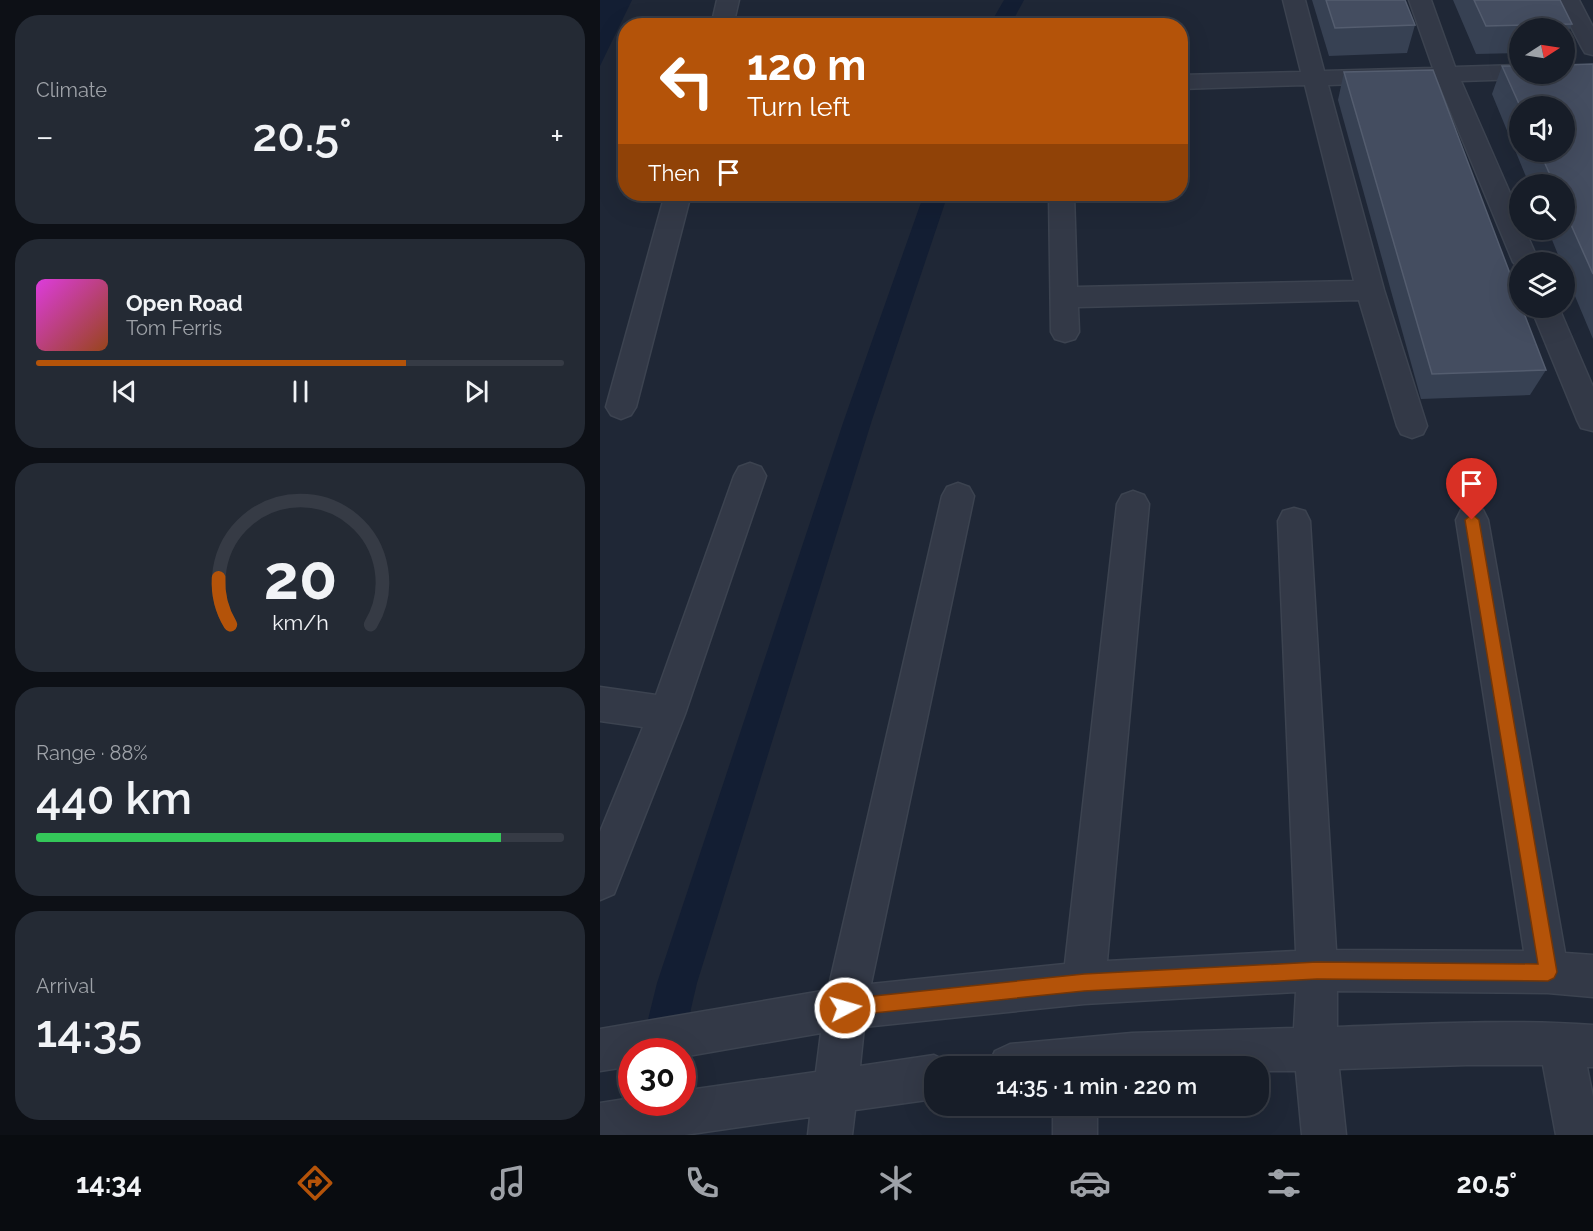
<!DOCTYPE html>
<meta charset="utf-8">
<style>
:root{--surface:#171d28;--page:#242a34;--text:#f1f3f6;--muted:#9ea2a8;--line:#363b45;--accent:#b45309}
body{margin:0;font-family:Raleway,sans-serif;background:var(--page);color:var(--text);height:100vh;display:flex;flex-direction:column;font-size:22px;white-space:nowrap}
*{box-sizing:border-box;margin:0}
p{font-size:20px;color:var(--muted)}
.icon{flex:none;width:33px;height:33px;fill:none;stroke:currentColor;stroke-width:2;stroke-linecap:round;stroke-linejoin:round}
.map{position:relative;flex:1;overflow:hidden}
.details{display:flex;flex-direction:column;gap:15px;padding:15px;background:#0d1016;width:600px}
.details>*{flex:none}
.guide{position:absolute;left:18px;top:18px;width:570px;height:183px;border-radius:24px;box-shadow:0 6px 24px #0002,0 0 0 2px var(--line);background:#b45309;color:#fff;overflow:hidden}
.needle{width:39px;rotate:78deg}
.controls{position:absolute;left:909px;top:18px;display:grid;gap:12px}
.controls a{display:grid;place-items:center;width:66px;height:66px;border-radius:50%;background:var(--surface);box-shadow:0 6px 24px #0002,0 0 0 2px var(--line);font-size:30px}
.speed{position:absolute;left:18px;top:1038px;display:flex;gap:12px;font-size:30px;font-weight:700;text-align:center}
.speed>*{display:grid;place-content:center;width:78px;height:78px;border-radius:50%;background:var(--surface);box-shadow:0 6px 24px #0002,0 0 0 2px var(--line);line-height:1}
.speed .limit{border:9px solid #d22;background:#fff;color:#111}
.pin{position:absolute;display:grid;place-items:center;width:51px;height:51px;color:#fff;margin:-62px -26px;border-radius:50% 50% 50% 0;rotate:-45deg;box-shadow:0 0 6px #0007}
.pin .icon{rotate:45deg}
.me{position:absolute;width:66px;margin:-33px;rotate:84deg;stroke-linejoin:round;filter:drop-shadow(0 0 4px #0008)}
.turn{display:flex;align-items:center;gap:21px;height:126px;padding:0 30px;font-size:27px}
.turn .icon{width:78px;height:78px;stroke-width:2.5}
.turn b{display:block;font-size:42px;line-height:51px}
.then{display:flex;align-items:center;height:57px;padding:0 30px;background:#0003;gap:12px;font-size:22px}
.big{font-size:45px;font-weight:600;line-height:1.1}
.details .tile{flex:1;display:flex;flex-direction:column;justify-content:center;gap:9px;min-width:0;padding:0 21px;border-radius:24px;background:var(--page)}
.details .dial{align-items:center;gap:0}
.dial svg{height:156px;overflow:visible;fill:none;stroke:var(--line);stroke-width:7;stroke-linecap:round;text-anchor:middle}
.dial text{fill:var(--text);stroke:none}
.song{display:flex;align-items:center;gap:18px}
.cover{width:72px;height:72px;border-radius:9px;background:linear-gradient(135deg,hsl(300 70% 55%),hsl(20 70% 35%))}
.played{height:6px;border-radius:3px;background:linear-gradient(90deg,var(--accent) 70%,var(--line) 70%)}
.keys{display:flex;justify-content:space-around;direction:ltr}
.heat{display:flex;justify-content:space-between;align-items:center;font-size:33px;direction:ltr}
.charge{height:9px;border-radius:4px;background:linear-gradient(90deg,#34c759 88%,var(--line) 0)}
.trip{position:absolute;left:324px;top:1056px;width:345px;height:60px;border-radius:24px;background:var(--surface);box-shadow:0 6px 24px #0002,0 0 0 2px var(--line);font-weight:600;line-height:60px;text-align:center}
.dock{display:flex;height:96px;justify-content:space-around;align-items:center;background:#090c10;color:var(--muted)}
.dock .icon{width:42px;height:42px}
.dock .current{color:var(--accent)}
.dock b{font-size:27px;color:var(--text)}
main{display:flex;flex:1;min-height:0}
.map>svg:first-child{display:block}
</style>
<main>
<section class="details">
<div class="tile"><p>Climate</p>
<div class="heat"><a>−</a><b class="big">20.5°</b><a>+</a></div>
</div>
<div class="tile">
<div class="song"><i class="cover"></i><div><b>Open Road</b><p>Tom Ferris</p></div></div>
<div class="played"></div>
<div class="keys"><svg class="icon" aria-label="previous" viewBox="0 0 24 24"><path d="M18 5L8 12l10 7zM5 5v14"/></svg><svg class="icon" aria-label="pause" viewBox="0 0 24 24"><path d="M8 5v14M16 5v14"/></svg><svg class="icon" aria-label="next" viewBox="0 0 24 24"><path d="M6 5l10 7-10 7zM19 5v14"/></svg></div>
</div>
<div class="tile dial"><svg viewBox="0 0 100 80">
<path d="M14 69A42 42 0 1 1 86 69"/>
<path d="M14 69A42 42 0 0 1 8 45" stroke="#b45309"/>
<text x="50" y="56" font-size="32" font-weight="700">20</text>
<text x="50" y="72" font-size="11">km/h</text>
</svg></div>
<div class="tile"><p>Range · 88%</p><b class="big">440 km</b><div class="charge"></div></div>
<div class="tile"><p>Arrival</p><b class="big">14:35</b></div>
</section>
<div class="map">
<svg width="993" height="1135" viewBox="0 0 993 1135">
<rect width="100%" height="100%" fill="#1f2736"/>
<polygon fill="#131e33" points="0,0 32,0 0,66"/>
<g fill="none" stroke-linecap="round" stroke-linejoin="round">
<g fill="#131e33" fill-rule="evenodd">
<polygon points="404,0 424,0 410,26 389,26"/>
<polygon points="324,194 348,194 272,420 97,983 81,1052 40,1052 57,983 244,420"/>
</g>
<g stroke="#3c4350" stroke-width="3">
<g id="minor">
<polygon points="117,0 139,0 133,26 111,26"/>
<polygon points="683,0 705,0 724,71 833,68 809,0 831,0 855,67 920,65 920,74 930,74 928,77 920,79 861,81 920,216 920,230 925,230 939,262 920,262 920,269 913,262 838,81 728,85 784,290 827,426 823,434 812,438 801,434 797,426 759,300 478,307 479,332 475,339 465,342 455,339 451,332 449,194 474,194 477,287 754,281 705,85 580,89 580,75 701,72"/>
<polygon points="957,0 979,0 993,27 993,55 985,53 982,48"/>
<polygon points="65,194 91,194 36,407 31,415 21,419 11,415 6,407"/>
<polygon points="931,308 959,308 993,387 993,431 981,428 977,420"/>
<polygon points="150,463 161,467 166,476 85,714 14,894 0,900 0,832 43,727 0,721 0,687 56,695 134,476 139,467"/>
<path d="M358,483L369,487L374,496L271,984L465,964L517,504L522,495L533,491L544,495L549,504L507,961L696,951L678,521L683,511L694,508L705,511L710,521L736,950L924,951L856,520L861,510L872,507L883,510L888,520L965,953L993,955V997L948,993L737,991V1027C822,1024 908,1019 993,1025V1067H987L993,1097V1135H956L943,1065H866L739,1069L746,1135H702L696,1071H658V1066H388L395,1051L410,1044L532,1033L694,1028L696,992L484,1004L264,1027L260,1066L334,1055L349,1062L351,1066H334V1099L255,1110L252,1135H208L210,1117L84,1135H0V1103L32,1098V1102H82V1091L216,1072L221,1033L82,1057V1052H32V1066L0,1071V1029L228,990L342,496L347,487Z"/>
<rect x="453" y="1106" width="44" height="29"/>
</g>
</g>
<use href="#minor" fill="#333947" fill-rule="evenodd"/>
</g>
<g fill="#374153" fill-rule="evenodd">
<polygon points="712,0 805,0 815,25 807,53 729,56"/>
<polygon points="853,0 960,0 972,24 964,41 964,28 920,28 920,53 876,54"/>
<path d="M993,64V339L964,270V262H961L948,230H964V184H929L892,94L902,66ZM920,106H964V152H920Z"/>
<polygon points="744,72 946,370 930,395 821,399 738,100"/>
</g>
<g fill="#444d60" stroke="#545d6f" stroke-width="1.5">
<polygon points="726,0 805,0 815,25 735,28"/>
<polygon points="874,0 960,0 972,24 886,26"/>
<polygon points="993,64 993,274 964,209 964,184 954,184 940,152 964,152 964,106 920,106 902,66 920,66 920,74 964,74 964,65"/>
<polygon points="833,70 920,300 920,308 922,308 946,370 832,374 744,72"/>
</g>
<polygon fill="#b45309" stroke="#753606" stroke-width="1.5" points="872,514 879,520 957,972 954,978 948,981 717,979 484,991 245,1016 239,1014 236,1008 239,1001 245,999 484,974 717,962 938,964 865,520"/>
</svg>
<div class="controls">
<a><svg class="needle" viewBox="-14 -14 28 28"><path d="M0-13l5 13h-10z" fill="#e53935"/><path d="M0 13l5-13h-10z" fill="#9ea2a8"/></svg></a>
<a><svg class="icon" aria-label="sound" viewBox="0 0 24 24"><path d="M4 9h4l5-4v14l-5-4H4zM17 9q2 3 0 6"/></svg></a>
<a><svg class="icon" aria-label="search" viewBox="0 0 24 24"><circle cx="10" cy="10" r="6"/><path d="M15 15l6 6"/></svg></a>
<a><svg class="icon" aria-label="layers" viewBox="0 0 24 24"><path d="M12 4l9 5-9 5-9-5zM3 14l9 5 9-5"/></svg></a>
</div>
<div class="speed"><div class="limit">30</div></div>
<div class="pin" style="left:872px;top:520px;background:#d93025"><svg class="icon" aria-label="arrive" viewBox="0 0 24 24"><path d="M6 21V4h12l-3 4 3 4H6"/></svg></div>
<svg class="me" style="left:245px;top:1008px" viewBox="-20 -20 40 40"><circle r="17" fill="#b45309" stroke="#fff" stroke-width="3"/><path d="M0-11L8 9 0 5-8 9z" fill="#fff"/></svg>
<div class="trip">14:35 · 1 min · 220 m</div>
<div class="guide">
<div class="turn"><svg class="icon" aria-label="left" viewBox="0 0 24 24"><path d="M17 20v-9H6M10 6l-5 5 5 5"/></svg><div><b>120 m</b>Turn left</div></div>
<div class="then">Then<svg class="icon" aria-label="arrive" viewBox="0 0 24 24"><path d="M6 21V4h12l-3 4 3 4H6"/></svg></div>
</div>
</div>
</main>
<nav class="dock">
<b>14:34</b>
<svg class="icon current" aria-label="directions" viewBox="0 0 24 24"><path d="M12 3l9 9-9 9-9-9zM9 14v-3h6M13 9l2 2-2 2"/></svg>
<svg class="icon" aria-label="music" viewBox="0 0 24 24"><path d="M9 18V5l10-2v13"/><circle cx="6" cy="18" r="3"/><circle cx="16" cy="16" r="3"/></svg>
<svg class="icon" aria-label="phone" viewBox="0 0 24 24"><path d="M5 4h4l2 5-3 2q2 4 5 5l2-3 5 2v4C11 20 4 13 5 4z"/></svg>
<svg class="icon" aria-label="climate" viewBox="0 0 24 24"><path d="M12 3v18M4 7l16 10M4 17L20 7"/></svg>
<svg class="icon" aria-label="car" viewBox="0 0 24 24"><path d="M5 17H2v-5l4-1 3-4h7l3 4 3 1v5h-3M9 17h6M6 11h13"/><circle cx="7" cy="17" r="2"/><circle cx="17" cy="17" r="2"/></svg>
<svg class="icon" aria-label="filters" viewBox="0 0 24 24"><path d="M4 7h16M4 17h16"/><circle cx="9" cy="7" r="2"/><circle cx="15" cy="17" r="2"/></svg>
<b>20.5°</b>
</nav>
